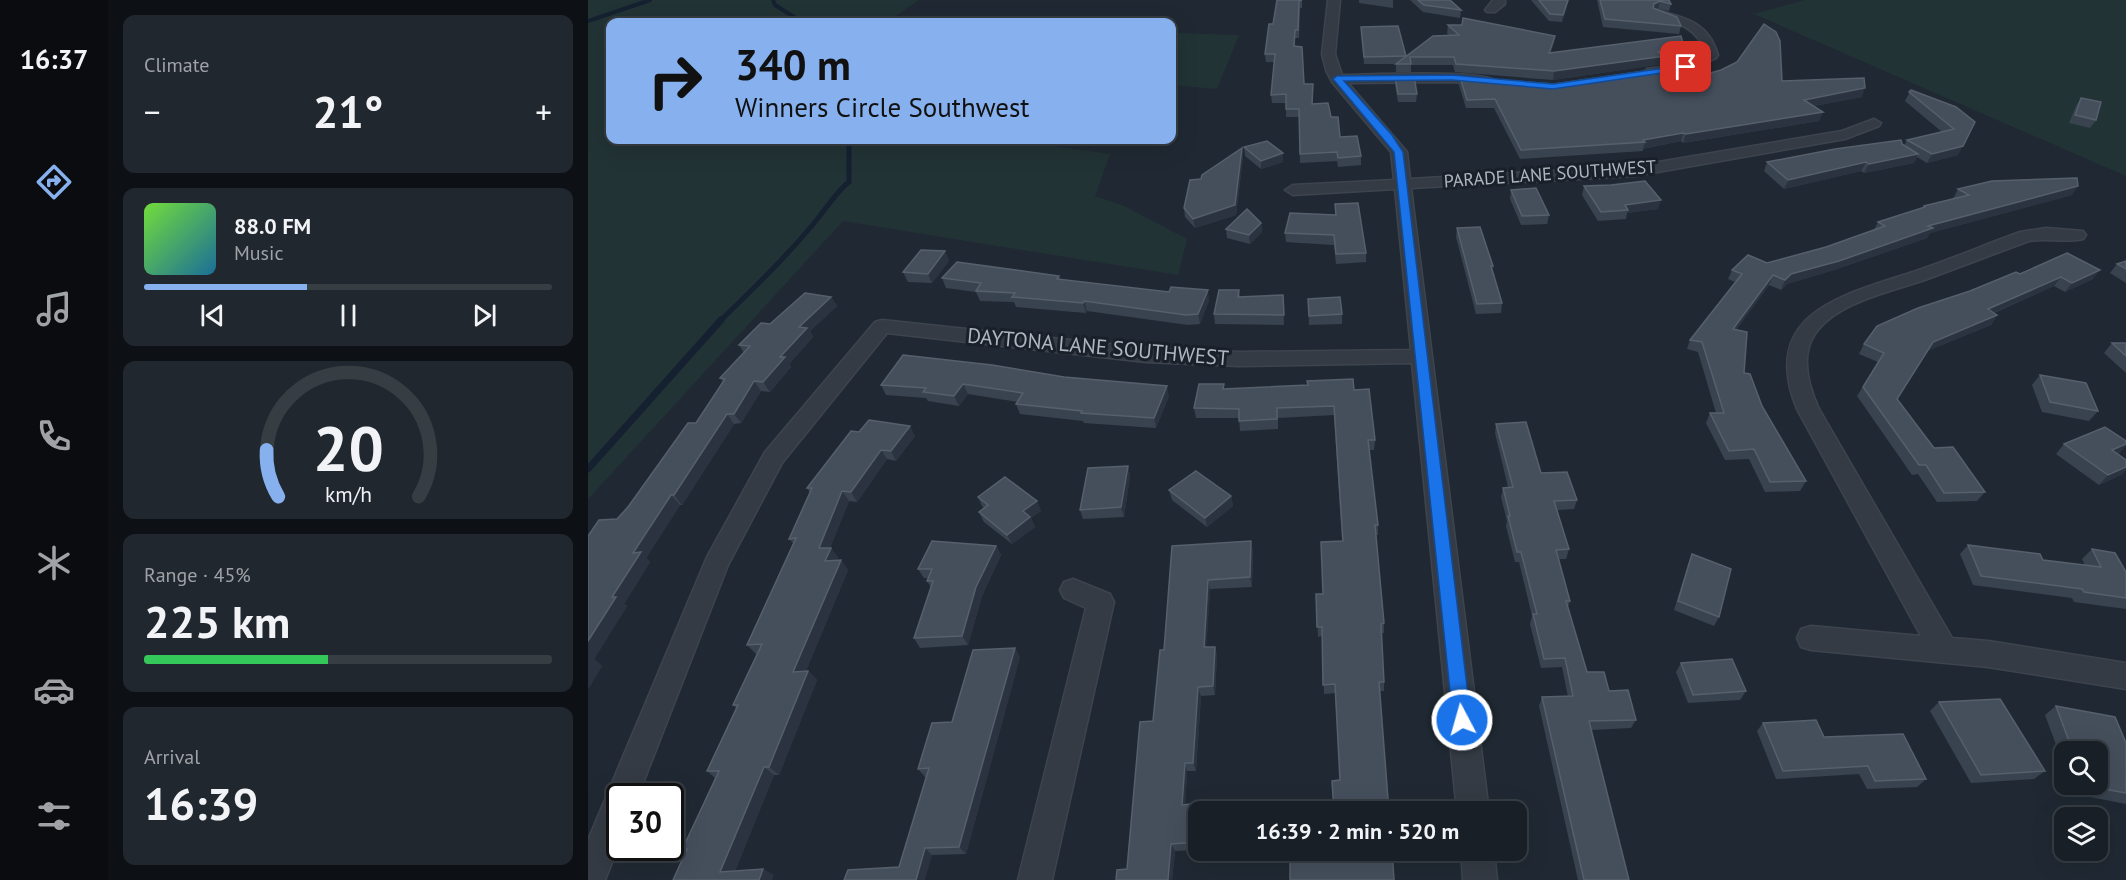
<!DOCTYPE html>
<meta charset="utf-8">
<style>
:root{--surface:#181f26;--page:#21272e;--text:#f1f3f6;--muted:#9fa2a7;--line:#363d43;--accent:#86b0ee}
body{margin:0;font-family:"PT Sans",sans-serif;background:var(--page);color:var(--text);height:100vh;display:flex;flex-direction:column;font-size:22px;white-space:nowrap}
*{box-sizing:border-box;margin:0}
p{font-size:20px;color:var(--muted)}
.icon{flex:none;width:33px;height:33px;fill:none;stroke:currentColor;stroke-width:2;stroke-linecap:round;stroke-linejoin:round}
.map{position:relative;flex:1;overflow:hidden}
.side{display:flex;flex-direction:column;gap:15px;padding:15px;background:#0d1115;width:480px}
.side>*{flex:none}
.hud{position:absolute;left:18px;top:18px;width:570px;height:126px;border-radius:12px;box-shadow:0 6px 24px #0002,0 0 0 2px var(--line);background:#86b0ee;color:#111;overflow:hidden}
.controls{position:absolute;left:1466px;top:741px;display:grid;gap:12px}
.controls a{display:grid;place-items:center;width:54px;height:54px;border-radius:12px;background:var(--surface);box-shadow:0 6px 24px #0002,0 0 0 2px var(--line);font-size:30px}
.speed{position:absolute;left:18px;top:783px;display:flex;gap:12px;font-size:30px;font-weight:700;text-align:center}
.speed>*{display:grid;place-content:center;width:78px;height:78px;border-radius:50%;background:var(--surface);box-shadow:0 6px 24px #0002,0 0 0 2px var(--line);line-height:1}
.speed .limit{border:3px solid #111;border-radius:9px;background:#fff;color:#111}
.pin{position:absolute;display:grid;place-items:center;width:51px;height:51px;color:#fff;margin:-26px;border-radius:12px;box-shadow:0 3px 9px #0006}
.me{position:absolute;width:66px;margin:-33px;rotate:354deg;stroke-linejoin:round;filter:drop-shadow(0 0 4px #0008)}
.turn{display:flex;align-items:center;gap:21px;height:126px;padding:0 30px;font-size:27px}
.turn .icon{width:78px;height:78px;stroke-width:2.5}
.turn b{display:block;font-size:42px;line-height:51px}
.big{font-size:45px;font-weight:700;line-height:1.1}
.side .tile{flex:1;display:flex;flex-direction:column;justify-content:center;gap:9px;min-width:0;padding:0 21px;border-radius:12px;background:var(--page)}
.side .dial{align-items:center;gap:0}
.dial svg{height:156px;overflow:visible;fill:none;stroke:var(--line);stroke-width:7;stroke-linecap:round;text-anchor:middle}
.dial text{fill:var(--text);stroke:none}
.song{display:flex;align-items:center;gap:18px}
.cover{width:72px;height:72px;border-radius:9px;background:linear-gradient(135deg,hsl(100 70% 55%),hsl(200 70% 35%))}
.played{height:6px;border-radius:3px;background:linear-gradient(90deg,var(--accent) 40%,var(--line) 40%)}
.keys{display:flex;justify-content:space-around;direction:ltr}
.heat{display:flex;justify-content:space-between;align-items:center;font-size:33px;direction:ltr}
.charge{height:9px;border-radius:4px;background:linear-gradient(90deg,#34c759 45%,var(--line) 0)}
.trip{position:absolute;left:600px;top:801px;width:339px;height:60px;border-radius:12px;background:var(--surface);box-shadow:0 6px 24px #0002,0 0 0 2px var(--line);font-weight:700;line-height:60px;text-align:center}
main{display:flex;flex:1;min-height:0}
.tab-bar{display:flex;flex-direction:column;width:108px;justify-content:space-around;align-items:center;background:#0a0c0f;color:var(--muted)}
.tab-bar .icon{width:42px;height:42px}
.tab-bar .current{color:var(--accent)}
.tab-bar b{font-size:27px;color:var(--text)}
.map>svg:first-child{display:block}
</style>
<main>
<nav class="tab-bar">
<b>16:37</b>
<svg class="icon current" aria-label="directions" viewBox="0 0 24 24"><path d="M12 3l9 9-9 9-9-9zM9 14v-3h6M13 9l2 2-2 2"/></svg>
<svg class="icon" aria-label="music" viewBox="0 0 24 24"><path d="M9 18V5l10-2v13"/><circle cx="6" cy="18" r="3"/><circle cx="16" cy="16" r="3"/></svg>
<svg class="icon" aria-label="phone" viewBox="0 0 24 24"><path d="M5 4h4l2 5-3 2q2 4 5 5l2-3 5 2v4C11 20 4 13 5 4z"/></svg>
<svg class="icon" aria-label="climate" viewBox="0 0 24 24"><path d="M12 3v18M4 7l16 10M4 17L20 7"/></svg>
<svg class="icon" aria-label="car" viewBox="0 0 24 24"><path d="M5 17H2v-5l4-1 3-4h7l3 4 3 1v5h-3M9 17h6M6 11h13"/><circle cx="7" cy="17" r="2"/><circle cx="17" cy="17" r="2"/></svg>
<svg class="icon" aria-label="filters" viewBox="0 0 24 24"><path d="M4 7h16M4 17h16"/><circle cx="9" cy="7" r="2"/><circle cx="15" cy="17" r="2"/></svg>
</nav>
<section class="side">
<div class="tile"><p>Climate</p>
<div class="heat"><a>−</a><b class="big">21°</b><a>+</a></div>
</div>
<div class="tile">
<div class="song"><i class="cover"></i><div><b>88.0 FM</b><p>Music</p></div></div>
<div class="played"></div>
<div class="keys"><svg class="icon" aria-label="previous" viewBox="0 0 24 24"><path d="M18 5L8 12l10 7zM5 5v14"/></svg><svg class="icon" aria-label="pause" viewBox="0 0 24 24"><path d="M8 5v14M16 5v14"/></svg><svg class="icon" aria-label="next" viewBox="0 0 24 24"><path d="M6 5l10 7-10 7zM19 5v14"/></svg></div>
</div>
<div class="tile dial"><svg viewBox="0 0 100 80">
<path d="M14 69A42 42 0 1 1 86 69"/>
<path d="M14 69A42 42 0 0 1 8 45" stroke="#86b0ee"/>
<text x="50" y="56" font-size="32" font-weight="700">20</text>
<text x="50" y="72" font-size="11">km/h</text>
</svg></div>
<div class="tile"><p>Range · 45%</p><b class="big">225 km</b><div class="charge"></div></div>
<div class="tile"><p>Arrival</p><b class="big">16:39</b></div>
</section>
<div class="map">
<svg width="1538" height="880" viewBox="0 0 1538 880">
<rect width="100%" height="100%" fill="#202933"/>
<g fill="#223335">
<polygon points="0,0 331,0 299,22 22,22 22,140 423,140 522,154 507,196 536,206 599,239 590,275 255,221 0,499"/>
<polygon points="1217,0 1538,0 1538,176 1166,14"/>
<polygon points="584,33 651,35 629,89 584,85"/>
</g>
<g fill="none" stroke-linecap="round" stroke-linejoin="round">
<g stroke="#152130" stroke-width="4">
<polyline points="185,0 187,5 214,22"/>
<polyline points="0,21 62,0"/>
</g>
<path stroke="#152130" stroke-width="5" d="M131,322C163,291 194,261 222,228C231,218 252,187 261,182V140"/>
<polyline stroke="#152130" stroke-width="7" points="0,469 133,320"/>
<g stroke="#3d444e" stroke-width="3">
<g id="minor">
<path d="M740,0H752L747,54L754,75C778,75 895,69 908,81L901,85L864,82L760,83L819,152L822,179L1047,166L1254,131L1286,119L1293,123L1291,126L1257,139L1047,176L823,188L901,812H869L824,363L651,366L558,362L299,333L194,463L140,565L50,796H32V843L17,880H0V840L119,557L177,452L287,322L294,320L558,348L651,352L823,350L807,189L705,195L697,190L705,185L806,180L803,152L744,82L738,70L734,54Z"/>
<polygon points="905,0 917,0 917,4 907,12 899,12 897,10"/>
<path d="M1071,11C1100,18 1121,24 1130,55L1128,58L1098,71L1059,75L1057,72L1059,69L1095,64L1117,53C1110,28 1091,23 1067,16L1065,14Z"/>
<path d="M1458,228L1495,231L1498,235L1495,239C1478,243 1459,238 1441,241C1408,253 1375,266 1342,278C1307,291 1249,301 1227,334C1212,356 1221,387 1231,409L1364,638L1400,641L1538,663V689L1400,667L1223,650L1213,647L1209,638L1213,629L1223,626L1333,636L1209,409C1170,314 1254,295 1325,272C1361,260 1396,245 1432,232Z"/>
<polygon points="485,579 522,594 526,602 464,880 430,880 498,608 476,598 472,590 476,582"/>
<polygon points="873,850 906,850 909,880 875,880"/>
</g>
</g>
<use href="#minor" fill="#343b44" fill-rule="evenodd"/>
</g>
<g fill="#394350">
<polygon points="689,0 714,0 714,8 712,8 711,38 707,38 707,46 716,84 725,104 743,117 752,137 773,156 773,165 750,167 749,161 712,163 711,117 698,117 698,103 684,103 683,95 686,62 678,62 677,54 685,24"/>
<polygon points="771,0 805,0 805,8 771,3"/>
<polygon points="822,0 862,0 873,10 872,18 835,12"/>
<polygon points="943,0 981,0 974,22 961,21"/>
<polygon points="1009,0 1081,0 1083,4 1081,11 1069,9 1093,26 1091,34 1015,27"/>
<polygon points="860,25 967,36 963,53 1095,43 1093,51 1077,57 1075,64 965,80 867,72 865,65 823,65 823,72 808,72 808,64 776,64 773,27 818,57 862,36 859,33"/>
<polygon points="807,76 829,94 828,102 810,102 807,85"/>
<polygon points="872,77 966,84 1108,77 1194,81 1274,97 1225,106 1235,112 1231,121 1095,143 1093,141 1055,149 1055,151 932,159 906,108 878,108 871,85"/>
<polygon points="1323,90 1368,107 1370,155 1339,163 1329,157 1326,163 1276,173 1273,171 1196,189 1176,171 1179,162 1314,144 1316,146 1319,140 1354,132 1317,101"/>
<polygon points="1493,98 1508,120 1502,128 1481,123 1488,106"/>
<polygon points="656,147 695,162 673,169 657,156"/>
<polygon points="654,148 655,157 648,215 607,228 597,217 596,208 613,179"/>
<polygon points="1023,185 1070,209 1039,213 1038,219 1010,221 994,195 996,186"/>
<polygon points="1370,189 1484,195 1342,233 1339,238 1246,270 1199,284 1193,290 1181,285 1148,330 1156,373 1174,406 1218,481 1212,491 1177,492 1161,459 1137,460 1118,423 1122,413 1128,413 1110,352 1099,349 1102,340 1147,282 1140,279 1144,270 1179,263 1238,247 1286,230 1290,222 1335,208 1336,206 1365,199"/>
<polygon points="923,190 961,215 959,224 933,225 922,199"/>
<polygon points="747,204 778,253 778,262 748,264 746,245 698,242 697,233 747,215"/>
<polygon points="673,223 674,232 662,244 639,238 638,229"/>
<polygon points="869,228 905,266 904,271 914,303 913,313 888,314 868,237"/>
<polygon points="357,251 361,261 344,283 320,282 315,272"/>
<polygon points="1538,261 1538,283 1522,273 1529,264"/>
<polygon points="1432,274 1505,279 1477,292 1466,286 1406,313 1409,315 1403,325 1339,351 1309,399 1346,448 1397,492 1389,501 1349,502 1330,474 1324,475 1269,396 1290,362 1271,354 1276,344"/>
<polygon points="471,276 472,279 621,300 612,324 600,325 499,311 498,313 428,307 426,302 392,301 388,292 358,288 354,278"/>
<polygon points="651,290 652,297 695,295 696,325 627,324 626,314"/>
<polygon points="243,297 249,306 222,331 225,337 201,364 203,367 182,392 173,391 153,423 146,424 94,505 92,505 58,558 62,562 36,604 39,606 6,659 14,666 0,689 29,519 108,423 135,382 132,378 156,353 151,345 182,324"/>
<polygon points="720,299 754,314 754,324 721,325"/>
<polygon points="1524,343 1538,343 1538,373 1516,353"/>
<polygon points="315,355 581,396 568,428 496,423 495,421 432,414 428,404 430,402 380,394 371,406 340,401 338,398 298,395 293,385"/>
<polygon points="1452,375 1510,411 1501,421 1454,412 1444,385"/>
<polygon points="637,389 766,390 787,440 786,450 781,450 790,525 790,535 788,535 796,623 796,633 793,633 796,682 796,691 792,691 752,780 747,693 736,694 734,636 730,637 728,594 735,594 754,541 746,415 690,418 690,429 652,431 651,418 608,418 606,408"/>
<polygon points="908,424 953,473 989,500 986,509 969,510 981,549 978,559 971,559 982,601 980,607 999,672 1021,691 1048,720 1043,728 1003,730 1041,880 990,880 951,706 954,697 980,697 974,667 953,668 942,624 944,616 931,562 927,562 918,526 919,521 913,497 915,488 920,487 907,433"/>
<polygon points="271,432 327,436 308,461 299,459 269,502 261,501 242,548 250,557 248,561 253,560 260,570 218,671 220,671 229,680 191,775 186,775 147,871 186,875 85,880 98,852 94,850 127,778 119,771 148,708 145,705 169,654 168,654 159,645 206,544 201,539 222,493 219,488"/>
<polygon points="1476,444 1532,453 1529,454 1535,474 1511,485 1468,454"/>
<polygon points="540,466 542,476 536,517 495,519 492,510"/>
<polygon points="581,490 643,496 645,506 619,527 584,500"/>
<polygon points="390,497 449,501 453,511 443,518 447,527 424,544 396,522 391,512 396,508 394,506"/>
<polygon points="1380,545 1455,560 1497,565 1494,559 1504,549 1538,572 1538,609 1486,602 1484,598 1385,585 1372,554"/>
<polygon points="408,546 413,555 394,596 380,645 332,648 326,638 343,587 339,581 340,578 336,578 330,569"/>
<polygon points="584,546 665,551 664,587 622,589 618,647 627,647 629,656 627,695 613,696 608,771 599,771 597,804 612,803 614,811 610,812 610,850 587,851 584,880 528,880 539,869 565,721 576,650"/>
<polygon points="1104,554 1131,617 1126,626 1086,610 1100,564"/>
<polygon points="427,648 432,657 378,854 344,855 311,867 339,777 337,777 330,769 364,722"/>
<polygon points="1093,663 1158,691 1152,700 1100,703 1088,672"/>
<polygon points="1351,702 1457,771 1446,779 1383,783 1342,711"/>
<polygon points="1468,706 1538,743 1538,804 1487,794 1483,784 1509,784 1509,752 1476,752 1476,766 1457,715"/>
<polygon points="1175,723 1236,737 1338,779 1329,787 1279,789 1271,774 1188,779 1169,731"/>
</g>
<g fill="#2a333f">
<polygon points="980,0 981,0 974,22 975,15"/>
<polygon points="1072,1 1070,9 1064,12 1066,4"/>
<polygon points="967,36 966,44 960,61 961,53"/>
<polygon points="1095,43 1093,51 1077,57 1075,64 965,80 966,71 1070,52"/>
<polygon points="1277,88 1274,97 1213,109 1216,100"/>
<polygon points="1235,112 1231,121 1095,143 1098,134"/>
<polygon points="1095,133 1093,141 1055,149 1057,142 1055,140"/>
<polygon points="1375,146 1370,155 1339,163 1344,154"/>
<polygon points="654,148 655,157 648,215 607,228 605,219"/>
<polygon points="695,153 695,162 673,169 673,161"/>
<polygon points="1330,154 1326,163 1276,173 1281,164"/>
<polygon points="1278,162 1273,171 1196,189 1200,180"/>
<polygon points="1490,186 1484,195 1342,233 1339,238 1246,270 1199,284 1193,290 1197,280 1203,274 1340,226"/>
<polygon points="1073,200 1070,209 1039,213 1040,210 1037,205"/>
<polygon points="673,223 674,232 662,244 661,235"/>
<polygon points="357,251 361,261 344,283 340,274"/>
<polygon points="1512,270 1505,279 1477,292 1484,283"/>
<polygon points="1185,275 1181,285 1141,339 1145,329"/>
<polygon points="1473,277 1466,286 1393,318 1400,309"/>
<polygon points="620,290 621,300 612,324 610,314"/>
<polygon points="243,297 249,306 222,331 225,337 201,364 203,367 182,392 175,382 211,327"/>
<polygon points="496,301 499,311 498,313 495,303"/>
<polygon points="1409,315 1403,325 1339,351 1345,342"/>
<polygon points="166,381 173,391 153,423 146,414"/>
<polygon points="375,384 380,394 371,406 366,396"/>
<polygon points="579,386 581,396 568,428 566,418"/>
<polygon points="139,414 146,424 94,505 86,495"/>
<polygon points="322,426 327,436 308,461 303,451"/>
<polygon points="1538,444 1538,446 1532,453 1515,460 1524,450"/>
<polygon points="293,450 299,459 269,502 263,492"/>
<polygon points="540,466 542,476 536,517 533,507"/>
<polygon points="1538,467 1538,470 1535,474 1511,485 1520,475"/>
<polygon points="254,491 261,501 238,558 243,548 250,557 244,571 237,561 231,548"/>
<polygon points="83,495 92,505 58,558 62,562 36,604 39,606 6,659 14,666 0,689 0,641 24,597 45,553"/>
<polygon points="643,496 645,506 619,527 617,518"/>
<polygon points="449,501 453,511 443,518 447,527 424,544 419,535 435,511"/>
<polygon points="663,541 665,551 664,587 662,577"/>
<polygon points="408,546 413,555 394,596 380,645 374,636 388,587"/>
<polygon points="253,560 260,570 214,681 205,672"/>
<polygon points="620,580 622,589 618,656 616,647"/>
<polygon points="627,647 629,656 627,695 625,686"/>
<polygon points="427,648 432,657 378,854 371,847"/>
<polygon points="220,671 229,680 191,775 181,767"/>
<polygon points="610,687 613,696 608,771 605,763"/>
<polygon points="597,763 599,771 597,812 594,805"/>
<polygon points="176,767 186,775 144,879 132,872"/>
<polygon points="583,844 587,851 584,880 580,880"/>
<polygon points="337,848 344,855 337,880 328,880"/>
<polygon points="175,869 186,875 184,880 171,880"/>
</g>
<g fill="#454f5c" stroke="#565f6c" stroke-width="1.5">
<polygon points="689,0 714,0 711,1 710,30 707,30 706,46 714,47 716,84 725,84 724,104 740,103 743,117 750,117 752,137 769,136 773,156 750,158 749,152 712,154 711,109 698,109 698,94 683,95 687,54 677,54 681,24 685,24"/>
<polygon points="830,0 862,0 873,10 836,5"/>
<polygon points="951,0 980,0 975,15 962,14"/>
<polygon points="1012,0 1081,0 1083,4 1072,1 1066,4 1065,8 1089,17 1093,26 1017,19"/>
<polygon points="875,18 967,36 961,53 1093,36 1095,43 1070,52 1077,56 966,71 868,64 866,57 822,57 823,64 808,64 845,36 871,35 860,25 874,25"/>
<polygon points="1176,24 1188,32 1192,41 1194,81 1276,78 1277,88 1216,100 1235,112 1098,134 1095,133 1055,140 1057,142 933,150 907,99 879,100 872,77 966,84 1092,66 1108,77 1133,70 1149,62"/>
<polygon points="810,26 818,56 776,57 773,27"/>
<polygon points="807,76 826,76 829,94 810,94"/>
<polygon points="1323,90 1368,107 1387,122 1375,146 1344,154 1319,140 1366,129 1321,92"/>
<polygon points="1493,98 1513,102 1508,120 1487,115"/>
<polygon points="1313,140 1314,144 1330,154 1281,164 1278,162 1200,180 1179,162 1247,149"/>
<polygon points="679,141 695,153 673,161 656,147"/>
<polygon points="654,148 647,205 605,219 596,208 602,180 613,179 614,175"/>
<polygon points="1489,178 1490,186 1340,226 1345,228 1251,261 1203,274 1197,280 1185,275 1145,329 1159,332 1156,373 1162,374 1174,406 1218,481 1182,482 1166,449 1141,451 1122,413 1136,413 1114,342 1102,340 1154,274 1144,270 1160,255 1179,263 1238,247 1297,226 1290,222 1337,207 1336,206 1381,195 1370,189 1404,181"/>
<polygon points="1057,181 1073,200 1037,205 1040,210 1013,212 996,186 1023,185"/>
<polygon points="948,188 961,215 934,216 923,190"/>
<polygon points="770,203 778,253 748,254 746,235 697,233 702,213 748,215 747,204"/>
<polygon points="659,209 673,223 661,235 638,229"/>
<polygon points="892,227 905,266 903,266 914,303 889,304 869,228"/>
<polygon points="333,250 357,251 340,274 315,272"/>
<polygon points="1479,253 1512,270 1484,283 1473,277 1400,309 1409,315 1345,342 1309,399 1346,448 1365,447 1397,492 1356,493 1338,465 1331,465 1275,387 1296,353 1276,344 1289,326 1330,308 1382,291 1428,272 1432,274"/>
<polygon points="1538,261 1538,269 1529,264"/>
<polygon points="369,262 471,276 469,279 581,292 583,287 620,290 610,314 598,315 496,301 495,303 424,297 427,293 388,291 393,283 354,278"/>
<polygon points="631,290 651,290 650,297 695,295 696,315 626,314"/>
<polygon points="217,293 243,297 211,327 219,328 192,357 197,357 175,382 166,381 146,414 139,414 86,495 83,495 45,553 53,552 24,597 28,597 0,641 0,536 11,520 29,519 40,507 100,423 108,423 137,379 132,378 162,346 151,345 173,323 182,324"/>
<polygon points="752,297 754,314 721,316 720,299"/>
<polygon points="1524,343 1538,343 1538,356"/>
<polygon points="315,355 404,365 476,377 579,386 566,418 493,413 494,411 428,404 435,393 375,384 366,396 335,392 338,388 293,385"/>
<polygon points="1452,375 1498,383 1510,411 1462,402"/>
<polygon points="765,379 766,390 781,389 787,440 780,440 790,525 787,525 796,623 793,624 796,682 791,682 801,812 746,812 744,781 752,780 747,684 735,685 734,627 729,627 728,594 735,594 733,542 755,541 746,406 689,408 689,419 651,421 651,409 606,408 611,384 636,384 635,389 720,385 719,381"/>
<polygon points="281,420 322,426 303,451 293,450 263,492 254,491 231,548 243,548 237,561 253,560 205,672 220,671 181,767 176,767 132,872 175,869 171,880 85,880 99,849 94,850 131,771 119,771 150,705 145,705 174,644 159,645 208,538 201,539 224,488 219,488 263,431 271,432"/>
<polygon points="938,422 953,473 979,472 989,500 966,501 981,549 968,550 982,601 978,601 999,672 1016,672 1021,691 1040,690 1048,720 1001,721 1041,880 996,880 954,697 985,696 977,658 956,659 945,614 949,614 933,552 929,552 920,516 922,516 915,488 925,487 908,424"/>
<polygon points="1517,427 1538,441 1538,444 1524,450 1538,460 1538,467 1520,475 1476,444"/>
<polygon points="540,466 533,507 492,510 500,468"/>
<polygon points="608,471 643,496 617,518 581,490"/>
<polygon points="417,477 449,501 435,511 442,517 419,535 391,512 400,505 390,497"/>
<polygon points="344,541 408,546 388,587 374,636 326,638 345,581 339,581 344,569 330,569"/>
<polygon points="663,541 662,577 620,580 616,647 627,647 625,686 610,687 605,763 597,763 594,805 612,803 611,812 610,812 610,842 583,844 580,880 528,880 529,870 539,869 552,722 565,721 572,650 576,650 584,546"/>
<polygon points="1380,545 1452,554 1455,560 1513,567 1504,549 1527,553 1538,572 1538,598 1496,592 1494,589 1393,576"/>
<polygon points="1104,554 1143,569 1131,617 1090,601"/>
<polygon points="427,648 371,847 337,848 328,880 256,880 260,870 311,867 341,768 330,769 344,723 364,722 385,650"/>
<polygon points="1144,659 1158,691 1105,695 1093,663"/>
<polygon points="1412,699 1457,771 1393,775 1351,702"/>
<polygon points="1468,706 1527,717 1538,743 1538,793 1499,786 1498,784 1509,784 1509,752 1485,752"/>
<polygon points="1228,720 1236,737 1315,734 1338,779 1287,781 1280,766 1195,771 1175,723"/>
<polygon points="748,850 804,850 806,880 702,880 702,861 748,857"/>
</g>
<polygon fill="#1a73e8" stroke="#114b97" stroke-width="1.5" points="1098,65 1102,67 1101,69 965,89 864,80 756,81 804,135 815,152 883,720 881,727 874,729 868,727 865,720 806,152 745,79 749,76 864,75 965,84"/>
<g text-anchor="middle" stroke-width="6" stroke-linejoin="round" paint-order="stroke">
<g font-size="18" fill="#aeb6c1" stroke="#192029">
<text transform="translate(962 174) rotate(-4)" y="6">PARADE LANE SOUTHWEST</text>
</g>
<g font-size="21" fill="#aeb6c1" stroke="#192029">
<text transform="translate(510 347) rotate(5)" y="7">DAYTONA LANE SOUTHWEST</text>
</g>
</g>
</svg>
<div class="controls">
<a><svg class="icon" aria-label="search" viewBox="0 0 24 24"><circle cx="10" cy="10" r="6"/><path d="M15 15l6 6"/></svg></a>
<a><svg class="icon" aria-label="layers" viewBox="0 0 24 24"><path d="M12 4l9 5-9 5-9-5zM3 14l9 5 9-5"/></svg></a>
</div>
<div class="speed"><div class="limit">30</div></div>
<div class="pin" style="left:1098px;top:67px;background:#d93025"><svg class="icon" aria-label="arrive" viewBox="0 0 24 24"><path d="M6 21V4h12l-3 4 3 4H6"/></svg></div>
<svg class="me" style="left:874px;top:720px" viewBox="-20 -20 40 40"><circle r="17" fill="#1a73e8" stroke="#fff" stroke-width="3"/><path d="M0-11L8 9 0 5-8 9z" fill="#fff"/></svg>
<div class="trip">16:39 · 2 min · 520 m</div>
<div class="hud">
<div class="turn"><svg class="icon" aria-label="right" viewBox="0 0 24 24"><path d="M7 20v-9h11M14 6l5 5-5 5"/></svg><div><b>340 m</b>Winners Circle Southwest</div></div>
</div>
</div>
</main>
